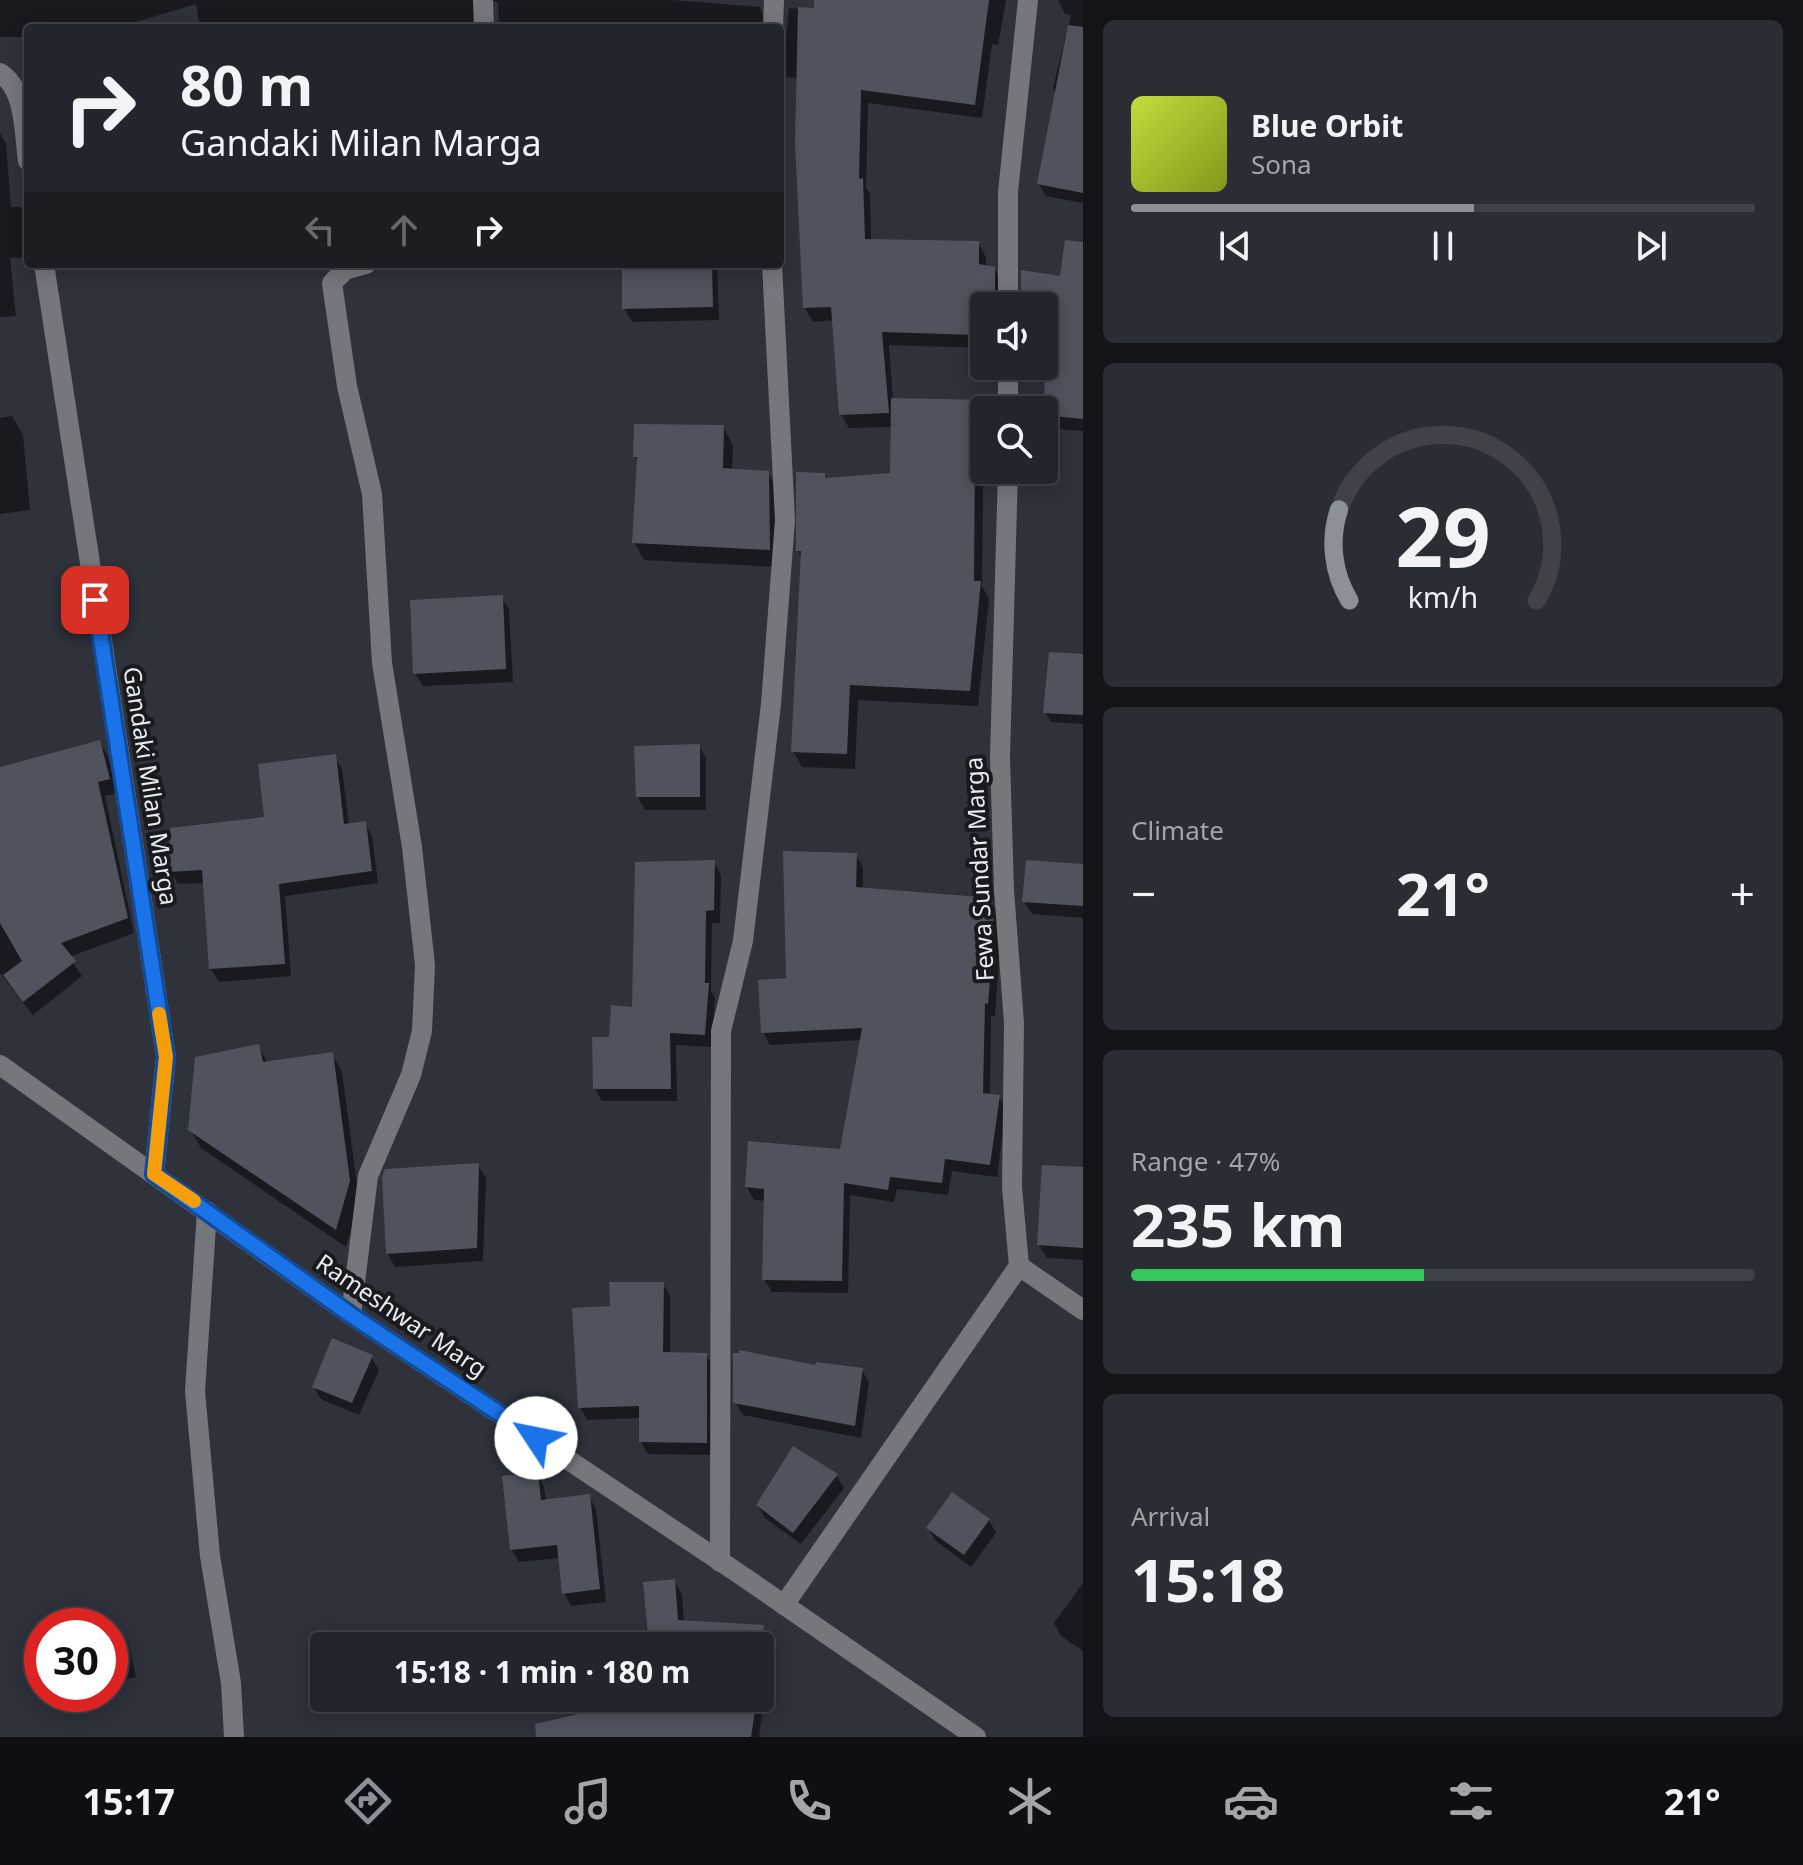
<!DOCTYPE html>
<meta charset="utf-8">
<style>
:root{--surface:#23252c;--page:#2b2d34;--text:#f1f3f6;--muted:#a3a5a9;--line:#404248;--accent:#8c9099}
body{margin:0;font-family:"Noto Sans",sans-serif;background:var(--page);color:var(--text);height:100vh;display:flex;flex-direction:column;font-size:30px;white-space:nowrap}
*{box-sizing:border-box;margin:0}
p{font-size:26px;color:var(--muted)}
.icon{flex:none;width:44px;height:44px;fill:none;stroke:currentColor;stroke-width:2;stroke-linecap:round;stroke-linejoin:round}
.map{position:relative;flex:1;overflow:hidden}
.details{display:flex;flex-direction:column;gap:20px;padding:20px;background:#131418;width:720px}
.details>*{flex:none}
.top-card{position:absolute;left:24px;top:24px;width:760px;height:244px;border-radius:8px;box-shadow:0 4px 20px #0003,0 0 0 2px var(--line);background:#23252c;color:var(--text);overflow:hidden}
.fabs{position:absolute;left:970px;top:292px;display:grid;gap:16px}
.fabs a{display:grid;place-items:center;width:88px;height:88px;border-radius:8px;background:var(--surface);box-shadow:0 4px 20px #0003,0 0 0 2px var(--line);font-size:40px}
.speed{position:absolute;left:24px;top:1608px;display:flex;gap:16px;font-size:40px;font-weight:700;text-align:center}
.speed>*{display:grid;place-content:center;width:104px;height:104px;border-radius:50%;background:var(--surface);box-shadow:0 4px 20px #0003,0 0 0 2px var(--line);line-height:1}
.speed .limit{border:12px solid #d22;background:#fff;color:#111}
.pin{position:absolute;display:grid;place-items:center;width:68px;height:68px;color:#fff;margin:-34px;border-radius:16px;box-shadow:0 4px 12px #0006}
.me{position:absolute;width:88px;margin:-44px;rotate:304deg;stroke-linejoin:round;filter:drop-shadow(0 0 6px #0008)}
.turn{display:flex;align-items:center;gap:28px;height:168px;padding:0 24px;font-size:36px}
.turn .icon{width:104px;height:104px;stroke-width:2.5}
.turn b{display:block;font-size:56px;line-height:68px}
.lanes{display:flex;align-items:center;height:76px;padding:0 24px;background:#0003;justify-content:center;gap:40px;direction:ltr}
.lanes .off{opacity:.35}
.big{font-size:60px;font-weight:700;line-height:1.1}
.details .tile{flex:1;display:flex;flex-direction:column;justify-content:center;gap:12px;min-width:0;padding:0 28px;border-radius:12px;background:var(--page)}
.details .dial{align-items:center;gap:0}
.dial svg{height:208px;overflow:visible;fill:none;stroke:var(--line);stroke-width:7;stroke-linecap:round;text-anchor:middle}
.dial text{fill:var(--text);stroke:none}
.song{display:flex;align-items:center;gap:24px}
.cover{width:96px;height:96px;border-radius:12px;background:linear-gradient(135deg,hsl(70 70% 55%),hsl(70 70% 35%))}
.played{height:8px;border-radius:4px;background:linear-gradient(90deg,var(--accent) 55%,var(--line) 55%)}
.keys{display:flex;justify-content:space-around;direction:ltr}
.heat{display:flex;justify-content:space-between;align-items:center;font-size:44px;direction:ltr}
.charge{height:12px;border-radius:6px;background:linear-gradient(90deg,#34c759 47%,var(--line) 0)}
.trip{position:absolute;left:310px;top:1632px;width:464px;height:80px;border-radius:8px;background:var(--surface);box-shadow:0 4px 20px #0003,0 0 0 2px var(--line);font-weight:700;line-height:80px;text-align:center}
.tabs{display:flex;height:128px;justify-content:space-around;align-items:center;background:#0e0f12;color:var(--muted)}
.tabs .icon{width:56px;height:56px}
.tabs .on{color:var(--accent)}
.tabs b{font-size:36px;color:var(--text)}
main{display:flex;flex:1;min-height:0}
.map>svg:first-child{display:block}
</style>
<main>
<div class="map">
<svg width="1083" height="1737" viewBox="0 0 1083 1737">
<rect width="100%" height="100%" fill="#2f313b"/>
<g fill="#0007">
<polygon points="0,0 672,0 760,7 768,28 499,28 498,2 490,0 478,28 200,28 196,4 136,22 135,28 28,28 28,37 0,37"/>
<polygon points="816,0 1006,0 998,45 992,44 982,118 868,103 866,188 870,194 871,241 978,243 986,257 986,267 994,268 1002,283 1003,306 984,306 983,348 889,345 893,400 983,402 988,410 984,410 982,586 989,599 978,706 858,700 855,769 802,767 793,751 803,559 798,551 824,475 826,480 892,475 893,427 849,428 841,414 834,320 813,322 805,308 799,78 780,77 780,39 786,35 789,8 816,10"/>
<polygon points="1058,0 1083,0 1083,203 1046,196 1039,184 1056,94 1053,88 1071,15 1065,14"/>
<polygon points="0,133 6,144 11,207 21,207 28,219 28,257 10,258 16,316 0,317"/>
<polygon points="624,264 717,264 719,320 632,322 624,308"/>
<polygon points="1083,281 1083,431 1054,429 1046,415 1052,338 1044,337 1044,306 1023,306"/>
<polygon points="12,416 23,435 30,510 0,514 0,418"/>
<polygon points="723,427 733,445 732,471 768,473 778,490 779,567 644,560 634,542 638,462 635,456"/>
<polygon points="502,597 509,610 513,682 423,686 415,674"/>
<polygon points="1083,656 1083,724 1051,722 1045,712"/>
<polygon points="99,742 108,756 117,793 105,796 134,933 69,957 82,976 33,1015 0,973 0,784"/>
<polygon points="699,746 706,758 706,810 645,810 638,797"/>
<polygon points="334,756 342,769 349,825 365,823 372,836 378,883 285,896 291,976 219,982 211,969 205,883 178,884 171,872 267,819"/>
<polygon points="856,855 863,868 863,889 990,900 998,913 1000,945 995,1016 991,1016 990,1096 999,1097 1006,1110 997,1177 952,1171 948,1195 897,1189 894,1202 850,1195 848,1293 772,1292 764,1279 766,1201 754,1200 747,1187 841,1151 861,1040 770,1045 763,1032"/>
<polygon points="714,862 721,875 720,923 712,923 711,991 715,998 711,1047 676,1045 677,1101 602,1101 595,1089 611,1039 634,1009"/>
<polygon points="1083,866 1083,918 1032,914 1024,901"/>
<polygon points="258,1046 268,1063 332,1054 342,1072 359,1200 346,1247 201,1148 190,1129"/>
<polygon points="478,1165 486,1178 483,1261 395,1267 388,1254 384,1177"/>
<polygon points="1083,1169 1083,1260 1047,1258 1039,1245"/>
<polygon points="663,1284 670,1296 670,1354 706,1355 714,1368 713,1455 648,1454 641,1442 641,1418 587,1420 580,1407 612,1308"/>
<polygon points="371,1357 379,1370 359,1415 321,1399 314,1387"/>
<polygon points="817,1367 862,1370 869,1383 861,1438 743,1415 735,1402"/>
<polygon points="794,1449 837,1476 844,1488 801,1544 765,1518 758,1505"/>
<polygon points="537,1474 544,1487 546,1501 589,1496 596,1509 606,1602 571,1606 564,1593 560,1558 519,1562 512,1550"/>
<polygon points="989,1520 996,1533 971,1567 936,1541 928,1528"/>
<polygon points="674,1581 682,1594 684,1622 763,1626 770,1639 759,1737 553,1737 655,1698 760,1698 760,1646 651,1646"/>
<polygon points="1083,1583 1083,1651 1061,1636 1054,1623"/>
<polygon points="121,1630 128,1643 136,1677 110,1683 110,1633"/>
</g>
<g fill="#50535e">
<polygon points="814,0 989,0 975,105 861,90 859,179 863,178 865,239 979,241 979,264 995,267 995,306 977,306 976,335 882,332 889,413 839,415 831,307 803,308 795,144 798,7 814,8"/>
<polygon points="1068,25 1083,27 1083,193 1037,184"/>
<polygon points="1065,240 1083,242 1083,419 1044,415 1045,363 1051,326 1044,325 1044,306 1021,306 1021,270 1060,276"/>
<polygon points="622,264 712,264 713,307 622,309"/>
<polygon points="891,398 985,400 984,444 975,444 974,581 981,581 970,691 850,685 847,754 791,752 801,551 796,551 796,472 825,473 825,478 890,473"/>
<polygon points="634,424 724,425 723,468 769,471 770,550 632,543 637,457 633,457"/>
<polygon points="503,595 506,669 413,674 410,600"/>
<polygon points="1049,652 1083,654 1083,715 1043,713"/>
<polygon points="100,740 110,779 98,782 128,918 61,943 76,961 23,1002 3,975 22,961 0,923 0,767"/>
<polygon points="700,744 700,797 636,797 634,746"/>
<polygon points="336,754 344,824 366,821 372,871 279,884 285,964 209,969 202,870 169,872 170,828 264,817 258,764"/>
<polygon points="783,851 857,853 856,887 992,898 994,931 988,1004 985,1003 983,1093 1000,1095 990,1165 945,1159 942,1183 890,1177 888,1190 844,1183 842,1281 762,1280 764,1189 745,1187 748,1141 840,1149 862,1028 761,1033 758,980 786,978"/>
<polygon points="715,860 714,910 706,911 705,983 709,983 705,1035 670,1033 671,1089 593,1089 592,1037 609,1037 611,1005 632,1007 635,862"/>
<polygon points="1026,860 1083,864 1083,906 1022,902"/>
<polygon points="259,1044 263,1062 333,1052 350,1181 336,1230 188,1130 195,1057"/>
<polygon points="479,1163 477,1248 386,1254 382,1177 385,1169"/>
<polygon points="1042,1165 1083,1167 1083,1248 1037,1245"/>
<polygon points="609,1282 664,1282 663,1352 707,1353 707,1443 639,1442 639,1406 578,1408 572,1308 610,1306"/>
<polygon points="332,1338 373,1355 352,1403 312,1387"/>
<polygon points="739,1350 815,1365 816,1362 863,1368 855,1426 733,1403 733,1353 739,1353"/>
<polygon points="793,1446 838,1474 793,1533 756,1505"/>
<polygon points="538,1472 541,1500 590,1494 600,1589 562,1594 557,1545 510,1550 502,1476"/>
<polygon points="952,1492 990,1519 964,1555 926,1528"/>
<polygon points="675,1579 678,1620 764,1625 760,1682 760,1646 649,1646 643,1582"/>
<polygon points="648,1698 757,1698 751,1737 536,1737 535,1724"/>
</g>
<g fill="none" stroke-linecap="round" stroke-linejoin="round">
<g stroke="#76777c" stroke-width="20">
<polyline points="483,0 484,28"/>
<polyline points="773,28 774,0"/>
<path d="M0,73C26,89 24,134 28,161"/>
<polyline points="44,264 166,1057 154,1174"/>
<polyline points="1008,306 1008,192 1028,0"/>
<polyline points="1008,366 1008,410"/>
<polyline points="1008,470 1000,757 1004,890 1014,1023 1012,1187 1019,1266"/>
<polyline points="0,1065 351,1315 735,1571 976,1737"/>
<polyline points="207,1211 195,1391 210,1556 231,1683 234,1737"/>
<polyline points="351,1315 368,1176 411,1075 422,1031 425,965 412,847 382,663 372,494 347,386 332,283 345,270 366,264"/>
<polyline points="720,1562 721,1031 743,941 771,704 785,520 772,264"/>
<polyline points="784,1605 1019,1266 1083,1310"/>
</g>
</g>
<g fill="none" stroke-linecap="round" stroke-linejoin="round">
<g stroke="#114b97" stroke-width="20">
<polyline id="route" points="95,600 166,1057 154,1174 351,1315 536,1438"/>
</g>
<use href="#route" stroke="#1a73e8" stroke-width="14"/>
<polyline stroke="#f59e0b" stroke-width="14" points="159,1014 166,1057 154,1174 194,1201"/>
</g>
<g text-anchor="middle" stroke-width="8" stroke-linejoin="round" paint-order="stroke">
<g font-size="24" fill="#e9ebf2" stroke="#181a1e">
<text transform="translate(150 786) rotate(81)" y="8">Gandaki Milan Marga</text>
<text transform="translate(980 869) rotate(-93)" y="8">Fewa Sundar Marga</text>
<text transform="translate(401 1316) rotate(34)" y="8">Rameshwar Marg</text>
</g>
</g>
</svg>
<div class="fabs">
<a><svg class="icon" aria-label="sound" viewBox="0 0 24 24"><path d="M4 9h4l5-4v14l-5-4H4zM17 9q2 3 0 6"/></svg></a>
<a><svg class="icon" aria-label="search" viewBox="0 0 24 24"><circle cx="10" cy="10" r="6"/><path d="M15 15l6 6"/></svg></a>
</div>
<div class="speed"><div class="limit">30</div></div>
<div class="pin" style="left:95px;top:600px;background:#d93025"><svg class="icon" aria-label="arrive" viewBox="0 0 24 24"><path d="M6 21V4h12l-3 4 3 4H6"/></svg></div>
<svg class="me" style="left:536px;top:1438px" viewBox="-20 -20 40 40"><circle r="19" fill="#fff"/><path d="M0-13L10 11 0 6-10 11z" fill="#1a73e8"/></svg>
<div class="trip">15:18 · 1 min · 180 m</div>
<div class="top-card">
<div class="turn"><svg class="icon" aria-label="right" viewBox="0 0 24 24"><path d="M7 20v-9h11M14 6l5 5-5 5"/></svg><div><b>80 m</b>Gandaki Milan Marga</div></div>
<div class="lanes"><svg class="icon off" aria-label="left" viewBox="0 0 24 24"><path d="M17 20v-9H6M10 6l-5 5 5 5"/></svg><svg class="icon off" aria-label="ahead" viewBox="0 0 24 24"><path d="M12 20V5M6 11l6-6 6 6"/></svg><svg class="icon" aria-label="right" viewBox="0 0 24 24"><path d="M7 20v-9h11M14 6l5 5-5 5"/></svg></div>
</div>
</div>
<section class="details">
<div class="tile">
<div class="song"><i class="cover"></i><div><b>Blue Orbit</b><p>Sona</p></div></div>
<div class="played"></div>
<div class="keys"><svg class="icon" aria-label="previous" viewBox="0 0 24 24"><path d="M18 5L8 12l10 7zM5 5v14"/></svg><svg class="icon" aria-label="pause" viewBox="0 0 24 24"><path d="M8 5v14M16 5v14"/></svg><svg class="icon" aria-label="next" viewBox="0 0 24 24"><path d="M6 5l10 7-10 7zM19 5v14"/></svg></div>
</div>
<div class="tile dial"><svg viewBox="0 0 100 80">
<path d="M14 69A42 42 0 1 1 86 69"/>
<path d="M14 69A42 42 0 0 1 10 34" stroke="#8c9099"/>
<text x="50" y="56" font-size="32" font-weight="700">29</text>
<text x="50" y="72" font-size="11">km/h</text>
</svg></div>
<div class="tile"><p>Climate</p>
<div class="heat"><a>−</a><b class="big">21°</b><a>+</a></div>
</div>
<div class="tile"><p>Range · 47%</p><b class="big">235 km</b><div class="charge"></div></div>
<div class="tile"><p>Arrival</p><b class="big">15:18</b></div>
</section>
</main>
<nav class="tabs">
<b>15:17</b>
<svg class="icon on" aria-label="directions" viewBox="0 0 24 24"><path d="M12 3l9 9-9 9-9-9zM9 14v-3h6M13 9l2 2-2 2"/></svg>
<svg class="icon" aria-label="music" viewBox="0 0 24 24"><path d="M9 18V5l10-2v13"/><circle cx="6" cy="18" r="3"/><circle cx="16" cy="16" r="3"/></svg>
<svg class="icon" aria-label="phone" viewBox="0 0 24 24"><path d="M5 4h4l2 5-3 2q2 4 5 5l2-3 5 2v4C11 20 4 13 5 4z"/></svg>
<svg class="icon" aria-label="climate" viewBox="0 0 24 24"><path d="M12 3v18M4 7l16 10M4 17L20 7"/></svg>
<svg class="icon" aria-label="car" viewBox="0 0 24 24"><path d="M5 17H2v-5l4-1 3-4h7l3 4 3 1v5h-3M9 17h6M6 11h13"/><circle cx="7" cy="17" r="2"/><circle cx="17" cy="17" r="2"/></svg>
<svg class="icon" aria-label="filters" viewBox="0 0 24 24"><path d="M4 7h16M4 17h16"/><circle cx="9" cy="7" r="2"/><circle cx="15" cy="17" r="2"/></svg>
<b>21°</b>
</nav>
